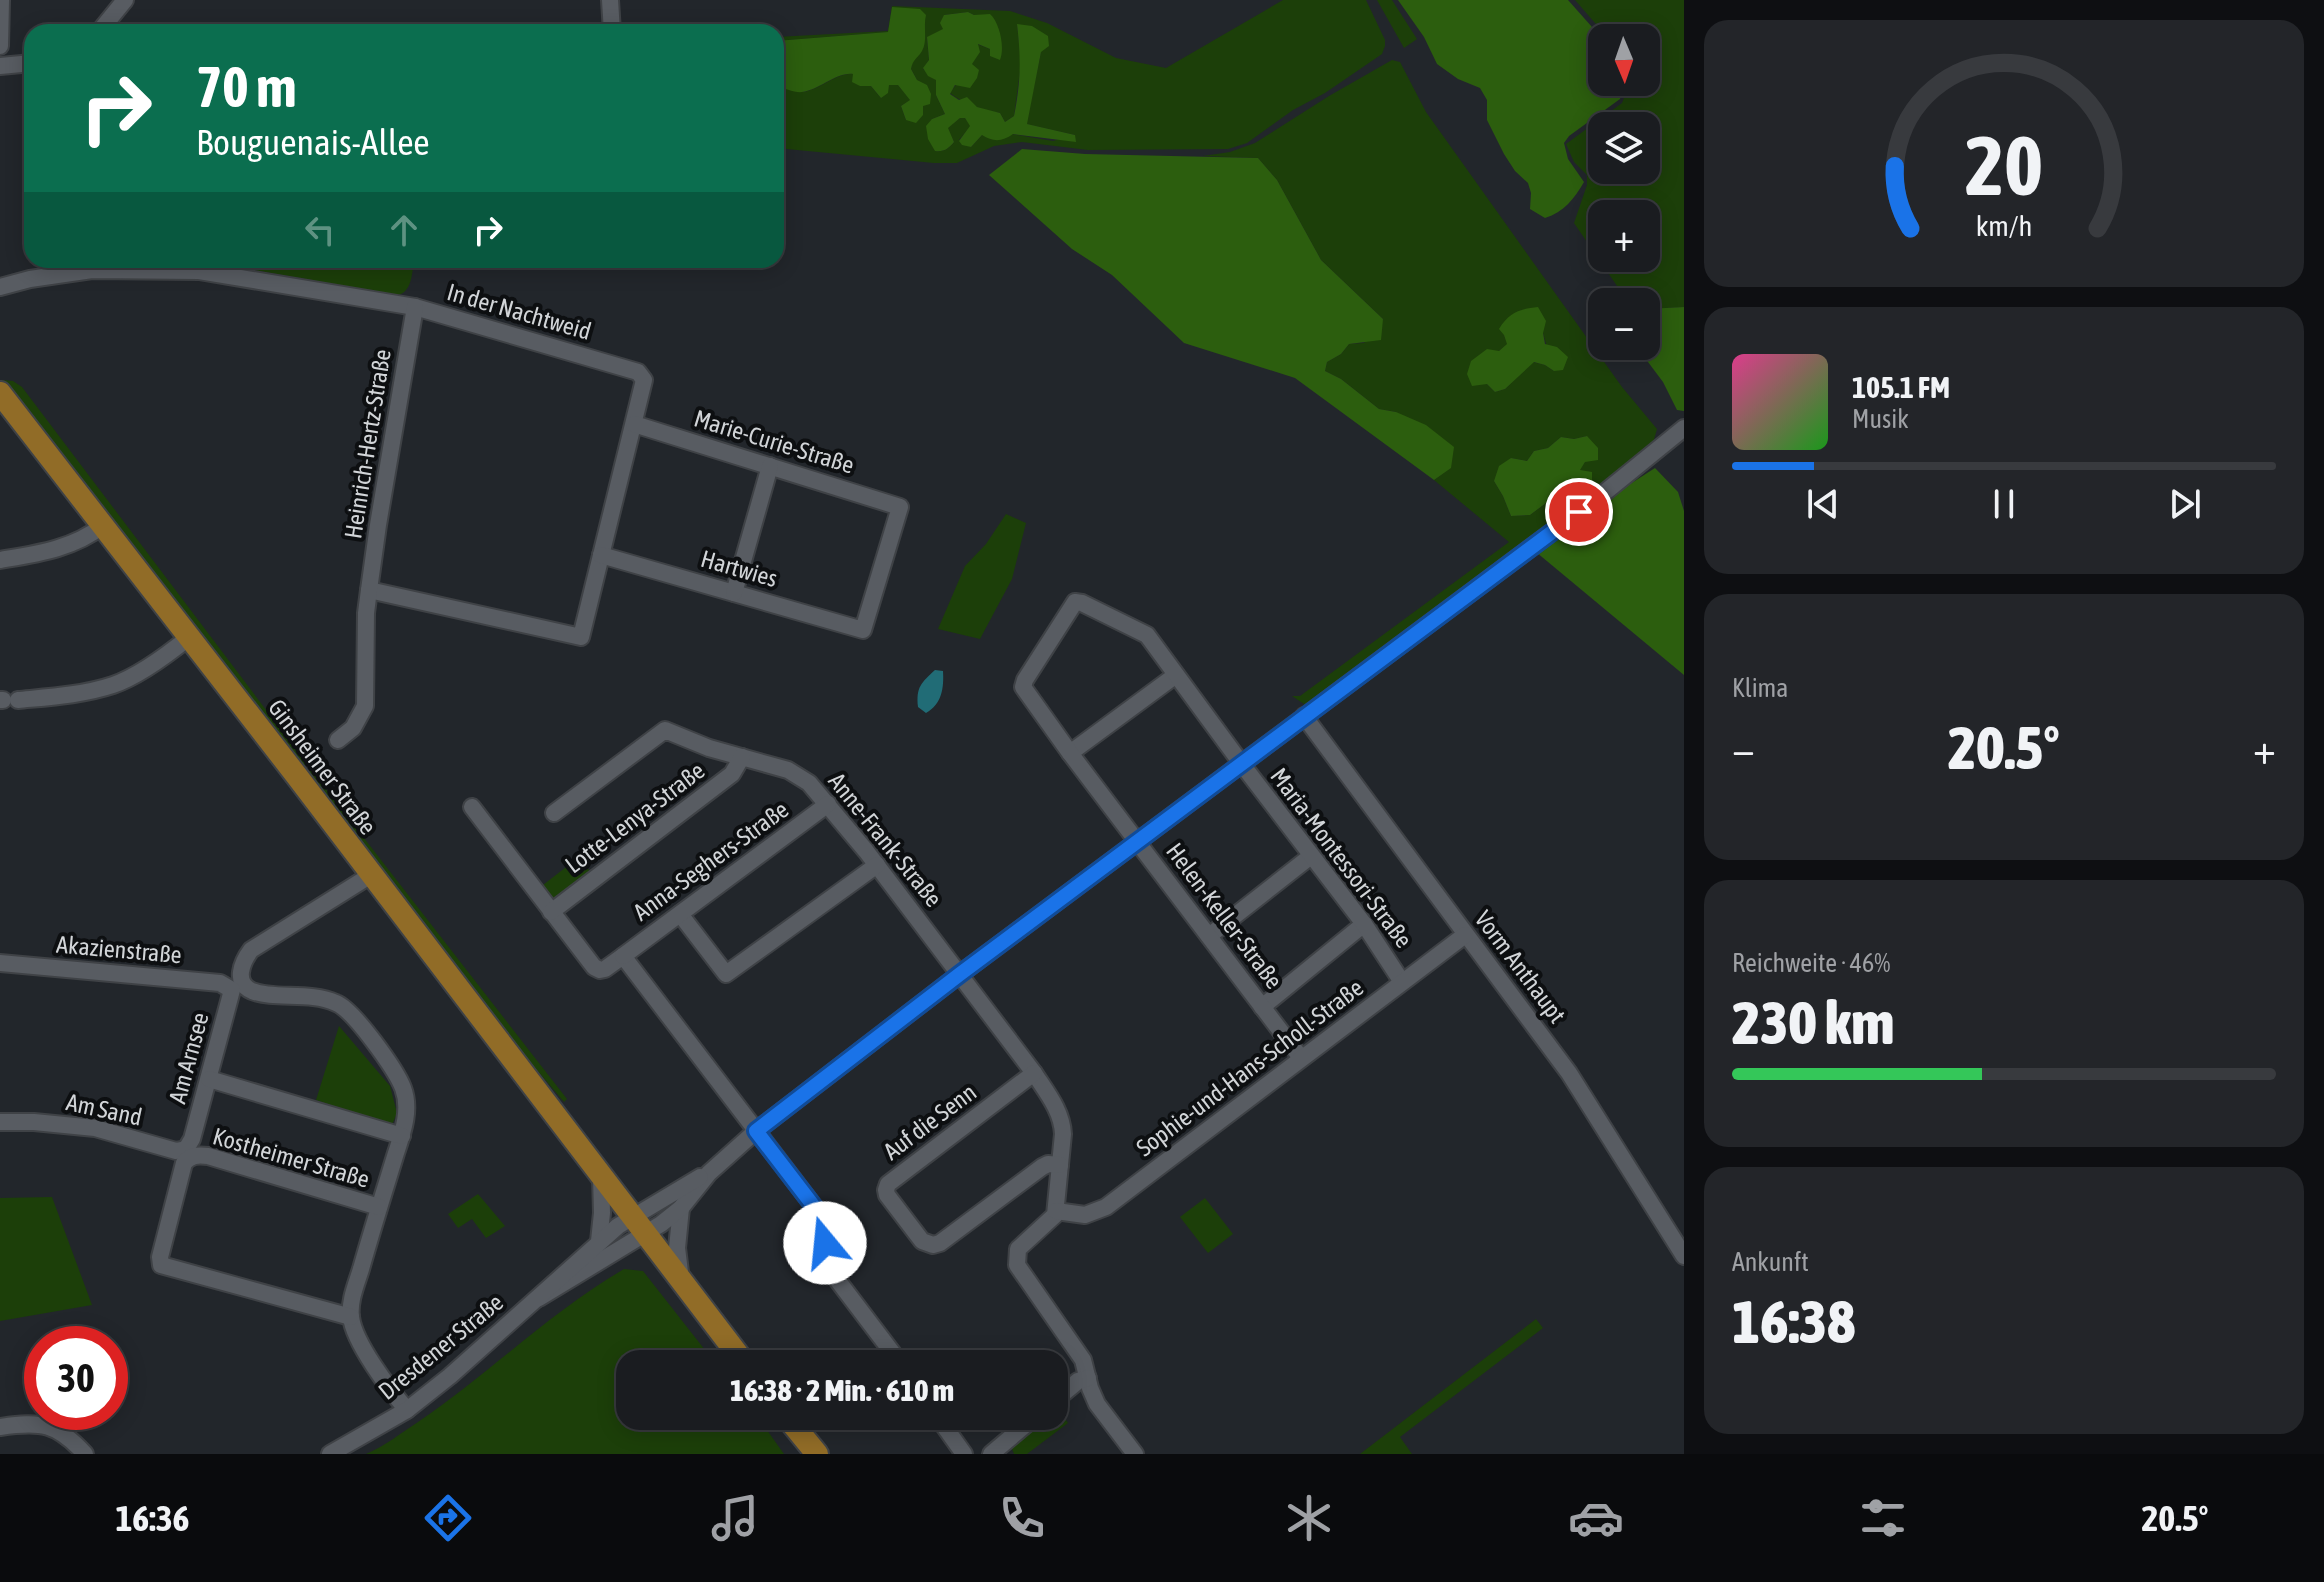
<!DOCTYPE html>
<html lang="de">
<meta charset="utf-8">
<style>
:root{--surface:#1a1c20;--page:#232529;--text:#f1f3f6;--muted:#9fa1a5;--line:#383a3e;--accent:#1a73e8}
body{margin:0;font-family:"Asap Condensed",sans-serif;background:var(--page);color:var(--text);height:100vh;display:flex;flex-direction:column;font-size:30px;white-space:nowrap}
*{box-sizing:border-box;margin:0}
p{font-size:26px;color:var(--muted)}
.icon{flex:none;width:44px;height:44px;fill:none;stroke:currentColor;stroke-width:2;stroke-linecap:round;stroke-linejoin:round}
.map{position:relative;flex:1;overflow:hidden}
.details{display:flex;flex-direction:column;gap:20px;padding:20px;background:#0e0f12;width:640px}
.details>*{flex:none}
.hud{position:absolute;left:24px;top:24px;width:760px;height:244px;border-radius:24px;box-shadow:0 4px 20px #0003,0 0 0 2px var(--line);background:#0b6e4f;color:#fff;overflow:hidden}
.needle{width:52px;rotate:178deg}
.buttons{position:absolute;left:1588px;top:24px;display:grid;gap:16px}
.buttons a{display:grid;place-items:center;width:72px;height:72px;border-radius:16px;background:var(--surface);box-shadow:0 4px 20px #0003,0 0 0 2px var(--line);font-size:40px}
.speed{position:absolute;left:24px;top:1326px;display:flex;gap:16px;font-size:40px;font-weight:700;text-align:center}
.speed>*{display:grid;place-content:center;width:104px;height:104px;border-radius:50%;background:var(--surface);box-shadow:0 4px 20px #0003,0 0 0 2px var(--line);line-height:1}
.speed .limit{border:12px solid #d22;background:#fff;color:#111}
.pin{position:absolute;display:grid;place-items:center;width:68px;height:68px;color:#fff;margin:-34px;border:4px solid #fff;border-radius:50%;box-shadow:0 2px 8px #0007}
.me{position:absolute;width:88px;margin:-44px;rotate:343deg;stroke-linejoin:round;filter:drop-shadow(0 0 6px #0008)}
.turn{display:flex;align-items:center;gap:28px;height:168px;padding:0 40px;font-size:36px}
.turn .icon{width:104px;height:104px;stroke-width:2.5}
.turn b{display:block;font-size:56px;line-height:68px}
.lanes{display:flex;align-items:center;height:76px;padding:0 40px;background:#0003;justify-content:center;gap:40px;direction:ltr}
.lanes .off{opacity:.35}
.big{font-size:60px;font-weight:800;line-height:1.1}
.details .tile{flex:1;display:flex;flex-direction:column;justify-content:center;gap:12px;min-width:0;padding:0 28px;border-radius:24px;background:var(--page)}
.details .dial{align-items:center;gap:0}
.dial svg{height:208px;overflow:visible;fill:none;stroke:var(--line);stroke-width:7;stroke-linecap:round;text-anchor:middle}
.dial text{fill:var(--text);stroke:none}
.song{display:flex;align-items:center;gap:24px}
.cover{width:96px;height:96px;border-radius:12px;background:linear-gradient(135deg,hsl(330 70% 55%),hsl(120 70% 35%))}
.played{height:8px;border-radius:4px;background:linear-gradient(90deg,var(--accent) 15%,var(--line) 15%)}
.keys{display:flex;justify-content:space-around;direction:ltr}
.heat{display:flex;justify-content:space-between;align-items:center;font-size:44px;direction:ltr}
.charge{height:12px;border-radius:6px;background:linear-gradient(90deg,#34c759 46%,var(--line) 0)}
.trip{position:absolute;left:616px;top:1350px;width:452px;height:80px;border-radius:24px;background:var(--surface);box-shadow:0 4px 20px #0003,0 0 0 2px var(--line);font-weight:800;line-height:80px;text-align:center}
.dock{display:flex;height:128px;justify-content:space-around;align-items:center;background:#0a0b0d;color:var(--muted)}
.dock .icon{width:56px;height:56px}
.dock .active{color:var(--accent)}
.dock b{font-size:36px;color:var(--text)}
main{display:flex;flex:1;min-height:0}
.map>svg:first-child{display:block}
</style>
<main>
<div class="map">
<svg width="1684" height="1454" viewBox="0 0 1684 1454">
<rect width="100%" height="100%" fill="#22262b"/>
<g fill="#1c3f09" fill-rule="evenodd">
<path d="M1283,0H1366L1385,40V46L1382,54L1325,93L1293,110L1247,143L1228,149L1088,150L1022,142L994,146L957,163H934L776,148V86C784,87 795,92 803,92C820,90 837,72 854,74L860,86H871L881,98L889,85H898L911,100L901,106L906,120L917,80L911,69L912,60L922,50L889,32L776,41V37L888,31L892,6L1010,11L1047,23L1116,58L1166,68ZM968,12L974,15L1000,60L990,49L977,44L971,64L950,93C964,104 982,110 1000,113L1005,122L1014,116L1021,63L1017,24L1041,52L1026,124L1075,135L1053,141L1012,134L982,135L971,147L959,140L971,126L965,118H960L947,128L954,142C948,149 944,152 935,151L932,119L945,114L936,95L937,80L923,69L929,60L927,38L944,29V15Z"/>
<polygon points="1377,0 1392,0 1417,39 1404,48"/>
<path d="M1575,0H1684V307L1646,309V302H1628L1574,223L1587,185V175L1574,162L1566,144L1622,103L1630,82H1646V38H1616L1595,23ZM1602,126H1646V170H1602ZM1602,214H1646V258H1602Z"/>
<path d="M1392,60L1400,62L1426,112L1622,387L1657,429L1651,450L1313,701L1304,704L1292,696H1300L1509,542L1434,480L1450,468L1396,412L1379,409L1341,379L1325,371L1327,362L1341,354L1349,344L1364,343L1383,319L1321,260L1277,180L1258,158L1203,156L1230,152L1255,143L1329,96ZM1543,333L1554,371L1545,365L1533,362L1505,389L1495,392L1487,384L1499,351L1508,344L1504,335ZM1587,436L1585,462L1562,491L1530,515L1511,516L1503,496L1494,481L1511,458L1527,461L1534,451L1548,448L1561,437L1574,439Z"/>
<path d="M196,260H414C412,273 412,293 397,295Z"/>
<polygon points="3,380 13,381 22,387 307,764 300,769"/>
<polygon points="1006,514 1026,523 1012,579 980,639 938,629 965,566 986,544"/>
<polygon points="311,770 567,1099 564,1102 498,1024 304,775"/>
<polygon points="579,857 592,874 556,902 543,885"/>
<polygon points="339,1026 390,1086 397,1113 392,1125 316,1100"/>
<polygon points="478,1194 505,1226 486,1238 472,1219 458,1228 448,1214"/>
<polygon points="52,1197 92,1305 0,1321 0,1198"/>
<polygon points="1205,1198 1233,1234 1208,1253 1180,1217"/>
<path d="M624,1269L643,1271L716,1364H630V1416H757L784,1454H366C385,1446 401,1433 418,1422C489,1374 550,1312 624,1269Z"/>
<polygon points="1536,1319 1543,1328 1400,1437 1412,1454 1360,1454"/>
<polygon points="1057,1407 1068,1423 1027,1454 1014,1454 1010,1444 1045,1416 1054,1416 1054,1409"/>
</g>
<g fill="#2c5e0e">
<path d="M1398,0H1568L1592,27L1606,38H1602V82H1626L1620,99L1569,136L1564,143L1568,159L1584,182C1574,199 1564,212 1545,218L1530,209L1531,193L1528,183L1515,171L1504,154L1487,120V100L1480,88L1458,79L1437,64L1424,37Z"/>
<path d="M892,7L920,9L926,15C923,27 928,41 922,51C917,59 913,59 911,69L917,80L927,85L931,94L930,104L923,106V115L916,123L906,120L901,106L910,100L898,85H889L888,93L881,98L871,86H860L852,82L853,74C836,72 820,90 802,92C795,93 784,88 776,86V41L888,32Z"/>
<path d="M968,12L974,15L990,14C1000,23 1005,48 1000,60L990,56V49L978,44L980,52L972,64L979,70L977,78L970,88L955,85L950,94L959,100L967,97L977,107L1000,113L1005,122L1014,116C1021,81 1021,59 1017,24L1032,26L1048,36L1049,46L1041,52L1027,124L1075,135L1076,142L1013,134C1002,142 993,142 982,135L971,147L962,145L959,141L970,126L965,118H960L948,128L954,142C948,149 944,152 935,151L928,139L926,126L932,119L945,114L936,95V80L928,76L923,68L929,60L927,37L943,29L940,23L944,15Z"/>
<polygon points="1022,149 1085,154 1258,158 1277,180 1321,260 1383,319 1381,340 1349,344 1341,354 1327,362 1325,371 1341,379 1379,409 1396,412 1426,425 1454,447 1451,468 1434,480 1295,378 1184,343 1112,275 1072,249 989,175"/>
<path d="M1538,307L1546,321L1543,333L1545,344L1557,347L1568,357L1563,370L1554,371L1545,365L1534,362L1505,389L1495,392L1487,384L1472,386L1467,374L1471,361L1487,349L1499,351L1507,344L1504,335L1499,329C1509,313 1519,309 1538,307Z"/>
<polygon points="1684,307 1684,411 1677,410 1663,382 1636,346 1646,346 1646,309"/>
<polygon points="1587,436 1598,448 1598,460 1585,462 1580,470 1592,472 1592,480 1580,494 1562,491 1530,515 1511,516 1503,496 1494,481 1499,466 1511,458 1527,461 1534,451 1548,448 1561,437 1574,439"/>
<polygon points="1655,468 1678,492 1684,511 1684,675 1536,552 1574,520"/>
</g>
<path fill="#216c76" d="M935,670L943,671C944,688 942,704 926,713L918,707C916,687 921,683 935,670Z"/>
<g fill="none" stroke-linecap="round" stroke-linejoin="round">
<g stroke="#3f4246" stroke-width="20">
<g id="minor">
<polyline points="610,0 612,32"/>
<polyline points="99,32 125,0"/>
<polyline points="0,46 1,0"/>
<polyline points="0,66 32,63"/>
<polyline points="0,287 30,279 92,270 199,271 415,307 638,372 644,380 581,637 369,590"/>
<polyline points="601,555 863,630 900,507 634,424"/>
<path d="M0,560C35,554 73,549 102,526"/>
<polyline points="734,593 770,466"/>
<polyline points="0,700 3,700"/>
<path d="M18,700C49,697 83,695 113,685C139,676 167,655 188,638"/>
<polyline points="1304,716 1569,1073 1684,1256"/>
<polyline points="338,740 353,728 365,706 366,613 369,590 378,525 415,307"/>
<polyline points="1070,753 1176,675"/>
<path d="M472,807L594,967L600,970L605,969L623,956L822,1217C829,1234 822,1252 829,1269L901,1364"/>
<path d="M554,813L665,730L709,748L788,770L809,783L866,851L1034,1073C1047,1093 1062,1111 1063,1134L1055,1215L1018,1249L1017,1265L1083,1360L1090,1388L1097,1404L1135,1454"/>
<path d="M371,875L251,950C242,962 233,983 252,991C275,1000 310,991 336,1003C354,1010 396,1070 403,1088C411,1109 403,1132 396,1153C384,1192 372,1230 361,1269C356,1285 349,1301 351,1317C354,1343 390,1390 407,1410"/>
<polyline points="551,912 732,774 742,757"/>
<polyline points="680,914 726,974 877,865"/>
<polyline points="1209,936 1311,856"/>
<polyline points="623,956 828,804"/>
<polyline points="0,963 220,983 232,990 192,1139 186,1149 176,1151 95,1128 34,1122 0,1122"/>
<polyline points="1262,1007 1364,924"/>
<polyline points="1301,1058 1070,753 1023,687 1025,680 1075,602 1082,603 1147,635 1241,763 1364,924 1402,982"/>
<polyline points="1034,1073 888,1184 886,1190 887,1195 922,1241 933,1245 940,1243 1042,1167 1048,1164 1060,1165"/>
<polyline points="209,1079 402,1136"/>
<polyline points="681,1208 677,1248 681,1280"/>
<polyline points="1056,1211 1085,1215 1106,1207 1465,935"/>
<polyline points="599,1241 602,1213 601,1175"/>
<polyline points="539,1298 661,1224 681,1208 709,1173 756,1131 960,974 1604,493 1684,428"/>
<path d="M351,1317L161,1265L160,1257L184,1163C191,1155 197,1155 208,1156L379,1207"/>
<polyline points="1054,1401 1078,1381 1088,1378"/>
<polyline points="937,1416 964,1454"/>
<path d="M0,1427C41,1421 57,1423 85,1454"/>
<polyline points="330,1454 407,1410 450,1376 618,1226 700,1177"/>
<polyline points="991,1454 1036,1416"/>
</g>
</g>
<g stroke="#3f4246" stroke-width="26">
<g id="major">
<polyline points="0,393 296,775 745,1364"/>
<polyline points="786,1416 817,1454"/>
</g>
</g>
<use href="#minor" stroke="#585c62" stroke-width="16"/>
<use href="#major" stroke="#916c27" stroke-width="22"/>
</g>
<g fill="none" stroke-linecap="round" stroke-linejoin="round">
<g stroke="#114b97" stroke-width="20">
<polyline id="route" points="825,1243 826,1231 822,1217 756,1131 960,974 1579,512"/>
</g>
<use href="#route" stroke="#1a73e8" stroke-width="14"/>
</g>
<g text-anchor="middle" stroke-width="8" stroke-linejoin="round" paint-order="stroke">
<g font-size="24" fill="#d2d5d8" stroke="#0d0f11">
<text transform="translate(519 312) rotate(16)" y="8">In der Nachtweid</text>
<text transform="translate(774 442) rotate(17)" y="8">Marie-Curie-Straße</text>
<text transform="translate(368 444) rotate(-81)" y="8">Heinrich-Hertz-Straße</text>
<text transform="translate(739 569) rotate(16)" y="8">Hartwies</text>
<text transform="translate(322 767) rotate(53)" y="8">Ginsheimer Straße</text>
<text transform="translate(635 818) rotate(-37)" y="8">Lotte-Lenya-Straße</text>
<text transform="translate(885 840) rotate(51)" y="8">Anne-Frank-Straße</text>
<text transform="translate(1341 858) rotate(53)" y="8">Maria-Montessori-Straße</text>
<text transform="translate(711 861) rotate(-36)" y="8">Anna-Seghers-Straße</text>
<text transform="translate(1224 916) rotate(53)" y="8">Helen-Keller-Straße</text>
<text transform="translate(119 950) rotate(5)" y="8">Akazienstraße</text>
<text transform="translate(1520 967) rotate(53)" y="8">Vorm Anthaupt</text>
<text transform="translate(189 1058) rotate(-75)" y="8">Am Arnsee</text>
<text transform="translate(1250 1068) rotate(-37)" y="8">Sophie-und-Hans-Scholl-Straße</text>
<text transform="translate(104 1110) rotate(12)" y="8">Am Sand</text>
<text transform="translate(930 1122) rotate(-37)" y="8">Auf die Senn</text>
<text transform="translate(291 1158) rotate(16)" y="8">Kostheimer Straße</text>
<text transform="translate(441 1347) rotate(-39)" y="8">Dresdener Straße</text>
</g>
</g>
</svg>
<div class="buttons">
<a><svg class="needle" viewBox="-14 -14 28 28"><path d="M0-13l5 13h-10z" fill="#e53935"/><path d="M0 13l5-13h-10z" fill="#9fa1a5"/></svg></a>
<a><svg class="icon" aria-label="layers" viewBox="0 0 24 24"><path d="M12 4l9 5-9 5-9-5zM3 14l9 5 9-5"/></svg></a>
<a>+</a>
<a>−</a>
</div>
<div class="speed"><div class="limit">30</div></div>
<div class="pin" style="left:1579px;top:512px;background:#d93025"><svg class="icon" aria-label="arrive" viewBox="0 0 24 24"><path d="M6 21V4h12l-3 4 3 4H6"/></svg></div>
<svg class="me" style="left:825px;top:1243px" viewBox="-20 -20 40 40"><circle r="19" fill="#fff"/><path d="M0-13L10 11 0 6-10 11z" fill="#1a73e8"/></svg>
<div class="trip">16:38 · 2 Min. · 610 m</div>
<div class="hud">
<div class="turn"><svg class="icon" aria-label="right" viewBox="0 0 24 24"><path d="M7 20v-9h11M14 6l5 5-5 5"/></svg><div><b>70 m</b>Bouguenais-Allee</div></div>
<div class="lanes"><svg class="icon off" aria-label="left" viewBox="0 0 24 24"><path d="M17 20v-9H6M10 6l-5 5 5 5"/></svg><svg class="icon off" aria-label="ahead" viewBox="0 0 24 24"><path d="M12 20V5M6 11l6-6 6 6"/></svg><svg class="icon" aria-label="right" viewBox="0 0 24 24"><path d="M7 20v-9h11M14 6l5 5-5 5"/></svg></div>
</div>
</div>
<section class="details">
<div class="tile dial"><svg viewBox="0 0 100 80">
<path d="M14 69A42 42 0 1 1 86 69"/>
<path d="M14 69A42 42 0 0 1 8 45" stroke="#1a73e8"/>
<text x="50" y="56" font-size="32" font-weight="700">20</text>
<text x="50" y="72" font-size="11">km/h</text>
</svg></div>
<div class="tile">
<div class="song"><i class="cover"></i><div><b>105.1 FM</b><p>Musik</p></div></div>
<div class="played"></div>
<div class="keys"><svg class="icon" aria-label="previous" viewBox="0 0 24 24"><path d="M18 5L8 12l10 7zM5 5v14"/></svg><svg class="icon" aria-label="pause" viewBox="0 0 24 24"><path d="M8 5v14M16 5v14"/></svg><svg class="icon" aria-label="next" viewBox="0 0 24 24"><path d="M6 5l10 7-10 7zM19 5v14"/></svg></div>
</div>
<div class="tile"><p>Klima</p>
<div class="heat"><a>−</a><b class="big">20.5°</b><a>+</a></div>
</div>
<div class="tile"><p>Reichweite · 46%</p><b class="big">230 km</b><div class="charge"></div></div>
<div class="tile"><p>Ankunft</p><b class="big">16:38</b></div>
</section>
</main>
<nav class="dock">
<b>16:36</b>
<svg class="icon active" aria-label="directions" viewBox="0 0 24 24"><path d="M12 3l9 9-9 9-9-9zM9 14v-3h6M13 9l2 2-2 2"/></svg>
<svg class="icon" aria-label="music" viewBox="0 0 24 24"><path d="M9 18V5l10-2v13"/><circle cx="6" cy="18" r="3"/><circle cx="16" cy="16" r="3"/></svg>
<svg class="icon" aria-label="phone" viewBox="0 0 24 24"><path d="M5 4h4l2 5-3 2q2 4 5 5l2-3 5 2v4C11 20 4 13 5 4z"/></svg>
<svg class="icon" aria-label="climate" viewBox="0 0 24 24"><path d="M12 3v18M4 7l16 10M4 17L20 7"/></svg>
<svg class="icon" aria-label="car" viewBox="0 0 24 24"><path d="M5 17H2v-5l4-1 3-4h7l3 4 3 1v5h-3M9 17h6M6 11h13"/><circle cx="7" cy="17" r="2"/><circle cx="17" cy="17" r="2"/></svg>
<svg class="icon" aria-label="filters" viewBox="0 0 24 24"><path d="M4 7h16M4 17h16"/><circle cx="9" cy="7" r="2"/><circle cx="15" cy="17" r="2"/></svg>
<b>20.5°</b>
</nav>
